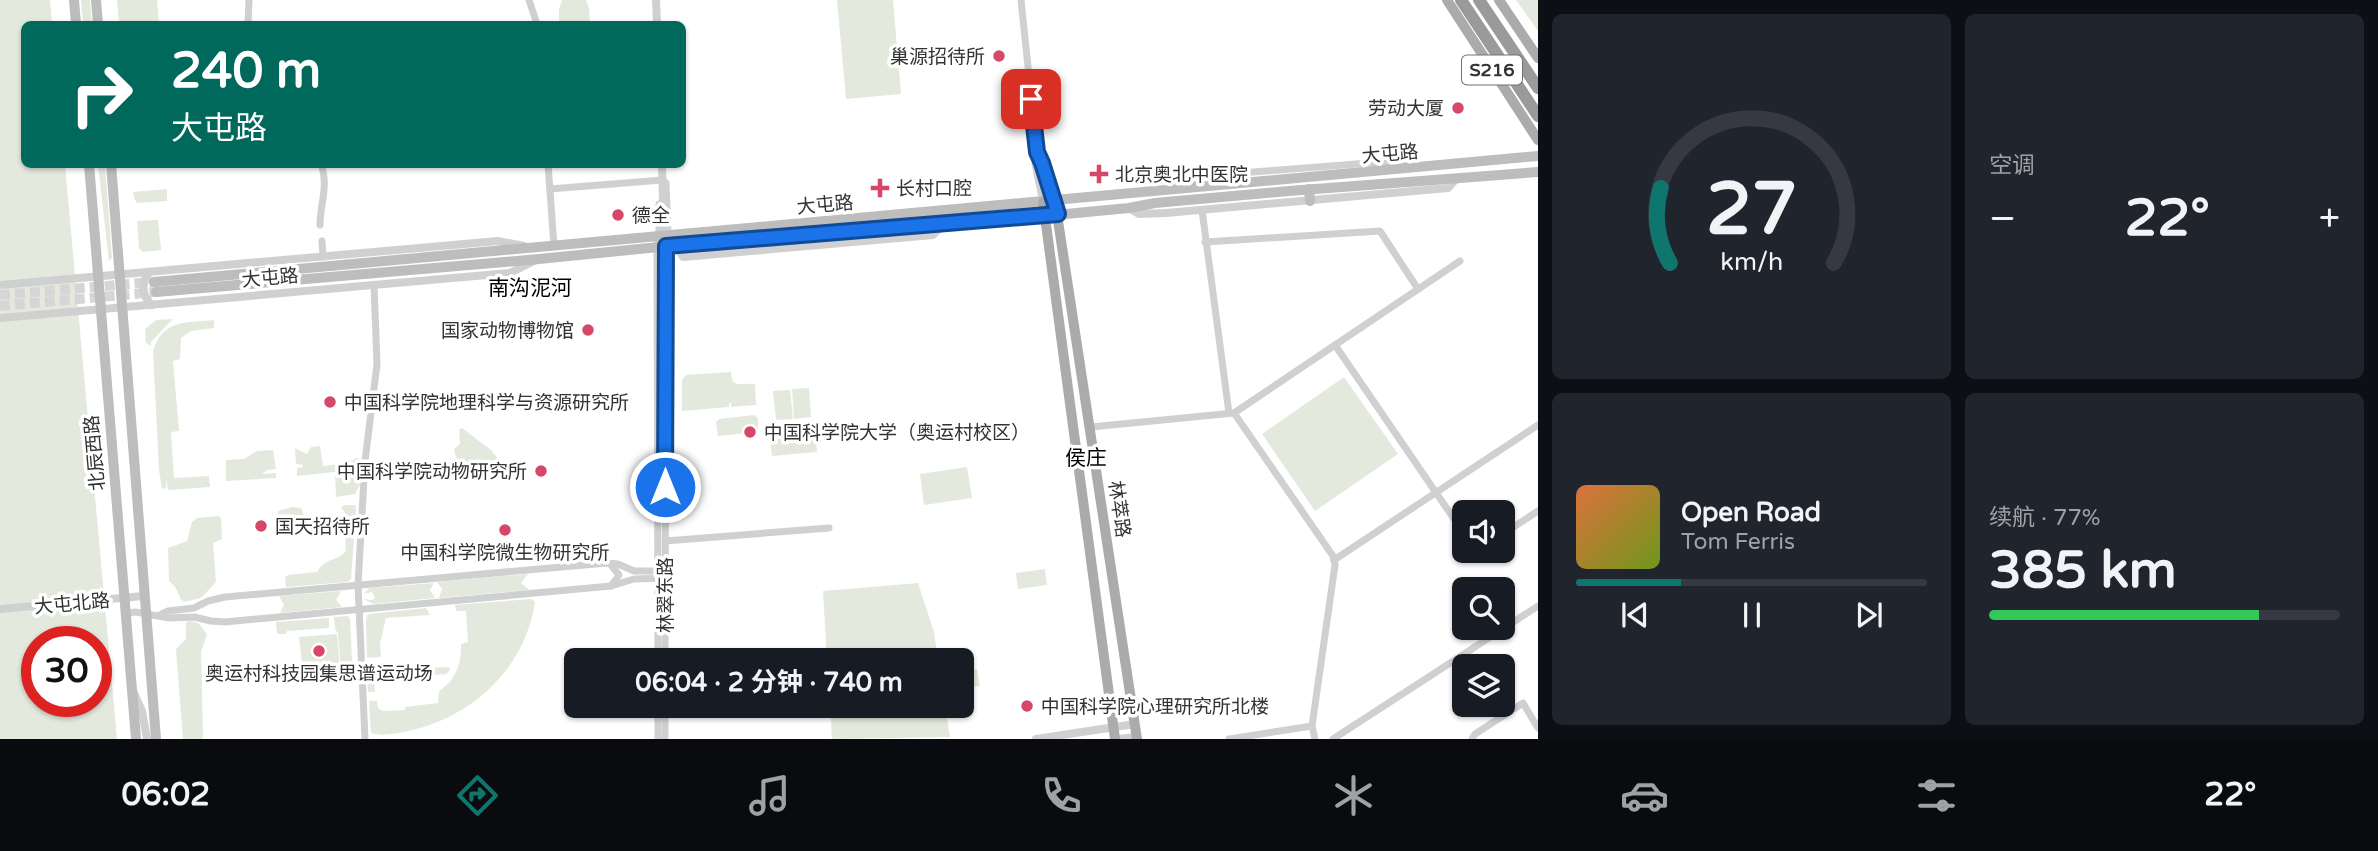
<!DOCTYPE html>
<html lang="zh">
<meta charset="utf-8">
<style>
:root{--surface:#171b24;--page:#20242c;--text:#f1f3f6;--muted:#9ea1a6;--line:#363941;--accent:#0f766e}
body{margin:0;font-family:"Varela Round","Noto Sans SC",sans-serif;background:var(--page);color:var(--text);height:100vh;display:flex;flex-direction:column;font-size:26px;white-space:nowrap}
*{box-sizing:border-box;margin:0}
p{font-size:23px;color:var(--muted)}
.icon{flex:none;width:38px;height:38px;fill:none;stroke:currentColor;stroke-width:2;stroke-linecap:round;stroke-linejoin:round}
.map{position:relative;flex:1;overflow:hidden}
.drawer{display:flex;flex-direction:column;gap:14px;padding:14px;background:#0d0f14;width:840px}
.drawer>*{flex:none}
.banner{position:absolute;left:21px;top:21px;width:665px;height:147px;border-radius:10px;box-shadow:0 2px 5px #0004;background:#00695c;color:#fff;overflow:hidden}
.buttons{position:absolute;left:1452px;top:500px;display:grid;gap:14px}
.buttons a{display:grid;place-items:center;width:63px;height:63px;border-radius:10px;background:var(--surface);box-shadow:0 2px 5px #0004;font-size:35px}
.speed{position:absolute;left:21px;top:626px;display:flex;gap:14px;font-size:35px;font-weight:700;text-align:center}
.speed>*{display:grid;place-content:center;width:91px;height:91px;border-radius:50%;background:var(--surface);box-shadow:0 2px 5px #0004;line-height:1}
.speed .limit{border:10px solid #d22;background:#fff;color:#111}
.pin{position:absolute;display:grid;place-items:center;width:60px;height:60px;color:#fff;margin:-30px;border-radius:14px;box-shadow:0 4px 10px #0006}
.me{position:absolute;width:77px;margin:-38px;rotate:0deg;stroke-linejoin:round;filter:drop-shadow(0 0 5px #0008)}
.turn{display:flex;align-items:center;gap:24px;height:147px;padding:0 35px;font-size:32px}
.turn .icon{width:91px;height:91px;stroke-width:2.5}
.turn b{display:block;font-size:49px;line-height:60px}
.big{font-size:52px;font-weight:700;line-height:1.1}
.drawer .tile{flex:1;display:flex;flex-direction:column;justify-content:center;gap:10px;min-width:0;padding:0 24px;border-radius:10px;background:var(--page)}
.drawer .dial{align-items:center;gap:0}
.dial svg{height:182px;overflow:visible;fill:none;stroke:var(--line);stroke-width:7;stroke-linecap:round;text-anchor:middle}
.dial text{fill:var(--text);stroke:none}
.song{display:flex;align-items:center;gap:21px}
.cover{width:84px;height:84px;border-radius:10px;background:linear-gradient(135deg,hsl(20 70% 55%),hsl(80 70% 35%))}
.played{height:7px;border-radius:4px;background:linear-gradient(90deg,var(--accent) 30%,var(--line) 30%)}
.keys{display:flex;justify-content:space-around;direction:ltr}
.heat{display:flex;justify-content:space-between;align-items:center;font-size:38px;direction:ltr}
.charge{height:10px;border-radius:5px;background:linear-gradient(90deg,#34c759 77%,var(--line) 0)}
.drawer .tiles{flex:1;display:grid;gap:14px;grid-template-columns:repeat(2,1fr)}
.trip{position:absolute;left:564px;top:648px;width:410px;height:70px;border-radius:10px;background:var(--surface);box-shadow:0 2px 5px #0004;font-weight:700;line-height:70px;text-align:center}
.tab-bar{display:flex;height:112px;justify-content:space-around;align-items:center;background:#090b0e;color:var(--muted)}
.tab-bar .icon{width:49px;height:49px}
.tab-bar .active{color:var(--accent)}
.tab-bar b{font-size:32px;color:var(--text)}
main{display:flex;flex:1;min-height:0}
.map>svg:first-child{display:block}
</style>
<main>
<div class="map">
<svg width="1538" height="739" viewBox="0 0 1538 739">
<rect width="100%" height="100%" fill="#fff"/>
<g fill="#e4e9dd" fill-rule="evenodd">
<path d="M0,0H50L52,24H24V164L65,165L117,739H0ZM37,642H96V702H37Z"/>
<polygon points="81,0 90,0 92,24 83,24"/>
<polygon points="117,0 157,0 159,24 119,24"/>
<polygon points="562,0 586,0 589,8 590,24 559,24 559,9"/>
<polygon points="837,0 893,0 901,94 846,99"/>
<polygon points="1516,0 1538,0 1538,31"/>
<polygon points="98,165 105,165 112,258 109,261"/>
<polygon points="167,189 167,201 137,203 135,200 133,192"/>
<polygon points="158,220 161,250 143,252 139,248 137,221"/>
<polygon points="173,319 151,342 151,346 146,343 145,329 156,320"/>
<path d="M214,320V328L191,331L181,338L180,359L173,361L179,431L171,432L174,478L209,476L210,487L168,490L166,479V488L162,489L159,470L153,352C162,319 185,323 214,320Z"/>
<path d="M731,372C731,390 743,382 755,384L756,405L731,407V403H729V407L682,411V380L686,375Z"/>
<polygon points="1344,377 1398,454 1315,511 1262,434"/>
<polygon points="809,388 811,417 794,419 792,389"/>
<polygon points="790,390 793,419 776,420 773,391"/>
<polygon points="754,415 758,418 758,438 757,432 718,436 716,422 719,419"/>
<polygon points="814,425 817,452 772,456 769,429"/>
<path d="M462,428L491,450L512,478L468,482C465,466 455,460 454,449L460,444L459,430Z"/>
<polygon points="320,446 323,466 350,463 356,458 362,460 361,483 355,494 336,497 335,472 297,476 297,468 302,467 303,465 296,464 295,448 307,454 311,447"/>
<polygon points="273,450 276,469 267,470 262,474 276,473 276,478 226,481 226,460 244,459 257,451"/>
<polygon points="967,467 972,498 924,505 920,474"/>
<path d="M345,505H355L356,509L351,579L347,582L286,587L285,577L288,575L317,572C327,556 337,562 346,551C343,536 351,531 349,521C348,515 343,511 341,507Z"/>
<path d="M292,507L301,508L304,515C298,521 286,522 278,517V511Z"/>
<path d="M219,516L221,518L222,539L213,543L216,582L201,598L184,602C177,597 180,589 169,581L168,548L187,541L192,522L197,518Z"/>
<polygon points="1045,569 1047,585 1018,589 1016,573"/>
<polygon points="528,574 521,583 529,590 439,598 442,589 437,582"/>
<polygon points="434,583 430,590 435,598 373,604 364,599 372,600 375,598 372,592 364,594 369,588"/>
<polygon points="918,583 934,632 938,660 827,660 823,591"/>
<polygon points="341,591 336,600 342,607 280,613 284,605 279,596"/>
<path d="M531,599L535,602C526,664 478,712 420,728C405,732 386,737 371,733L369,701H377L378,708L383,711L405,710V707L438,703L439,691C457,679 461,664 461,644L468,642L466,611H456L455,605Z"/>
<polygon points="426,608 430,615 386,618 380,644 381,657 367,658 366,621 368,614"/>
<polygon points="348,616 350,619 353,681 332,682 328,679 297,682 296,674 303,673 299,637 337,634 340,669 325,671 341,670 338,633 335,629 334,617"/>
<polygon points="329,618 329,628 287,631 286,634 277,634 276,622"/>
<polygon points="190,621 198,623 207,634 201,652 203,739 183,739 176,649 186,639 186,622"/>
<polygon points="410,663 411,669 449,667 450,670 446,674 405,678 400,668 402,664"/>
<polygon points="385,665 387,671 374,673 375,692 368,692 367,669"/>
<polygon points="977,669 980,686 961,688 961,672"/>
<polygon points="830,705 945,705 950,737 832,739"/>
</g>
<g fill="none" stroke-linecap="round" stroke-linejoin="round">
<g stroke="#d6d6d6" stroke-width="10" stroke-dasharray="10 5" stroke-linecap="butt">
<polyline points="0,295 153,282"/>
<polyline points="0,306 156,292"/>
</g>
<g stroke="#d0d0d0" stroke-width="7">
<polyline points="529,0 537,24"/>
<polyline points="1021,0 1037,152 1035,164 1043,202"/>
<polyline points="248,24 249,0"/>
<polyline points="1037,153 1055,201"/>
<polyline points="548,164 554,246"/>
<polyline points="666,183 668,234"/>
<polyline points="550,189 662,180"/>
<polyline points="1189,189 1203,176 1407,160 1414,168"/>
<polyline points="1202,210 1229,413"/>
<path d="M320,225C320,204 329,186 321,164"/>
<polyline points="322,241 323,257"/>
<polyline points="659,241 659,204"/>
<polyline points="1205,242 1380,231 1418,289"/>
<polyline points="657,244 658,660"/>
<polyline points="1335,345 1465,535"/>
<polyline points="1234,413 1333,556 1335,565 1312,726 1315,739"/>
<polyline points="1091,427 1234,413 1460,261"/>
<polyline points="1503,534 1538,511"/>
<polyline points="665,541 829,528"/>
<polyline points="1475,551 1477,551"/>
<polyline points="1334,560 1538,425"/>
<polyline points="611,586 619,575 611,565"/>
<polyline points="125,613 136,612 169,618 194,617 211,621 225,622 611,586 634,579 665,578"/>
<polyline points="160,615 168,611 194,608 208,601 225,597 607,563 618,564 634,571 665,571"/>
<polyline points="665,660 666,244"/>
<polyline points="658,705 658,739"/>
<polyline points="365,739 358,585 365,461 377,364 374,285"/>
<polyline points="665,739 665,705"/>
<polyline points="1229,739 1312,726"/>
<polyline points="1333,739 1538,606"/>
<polyline points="1472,739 1475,734 1523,703 1538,728"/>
</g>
<g stroke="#d0d0d0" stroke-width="8">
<polyline points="656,0 657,24"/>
<polyline points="662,164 664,236"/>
<polyline points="1129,208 1139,214 1166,213 1448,188 1457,178"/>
<polyline points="676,245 683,257 933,235 945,223"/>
<path d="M149,272C141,284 141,295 152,305"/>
<polyline points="0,285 498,241 524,246"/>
<polyline points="0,318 510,273 536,260"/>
<polyline points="0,609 143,596"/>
<polyline points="134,693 142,711 147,739"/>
<polyline points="1036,739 1135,724"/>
<polyline points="1118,739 1136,737"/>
</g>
<g stroke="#bdbdbd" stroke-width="10">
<polyline points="74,0 76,24"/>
<polyline points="96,0 98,24"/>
<polyline points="89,164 136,739"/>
<polyline points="111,164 156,739"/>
<polyline points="1309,189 1310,201"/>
<polyline points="154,282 1538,156"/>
<polyline points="156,292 539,259 729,240 1045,216 1129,208 1155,203 1289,191 1538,172"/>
</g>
<g stroke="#ababab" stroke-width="10">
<polyline points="1447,0 1538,140"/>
<polyline points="1499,0 1538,58"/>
<polyline points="1055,201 1137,739"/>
<polyline points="1043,202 1115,739"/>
</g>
<g stroke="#9a9a9a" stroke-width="12">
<polyline points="1461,0 1538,116"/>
<polyline points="1479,0 1538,88"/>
</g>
</g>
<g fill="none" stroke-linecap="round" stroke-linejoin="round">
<g stroke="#114b97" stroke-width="18">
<polyline id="route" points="665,487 666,246 1058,214 1042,163 1037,152 1031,99"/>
</g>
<use href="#route" stroke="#1a73e8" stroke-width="12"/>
</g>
<g fill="#d74767" stroke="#fff" stroke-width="2.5">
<circle cx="999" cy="56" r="7"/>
<circle cx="1458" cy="108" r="7"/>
<path d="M1095.5 163.5h7v7h7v7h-7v7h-7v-7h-7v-7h7z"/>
<path d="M876.5 177.5h7v7h7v7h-7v7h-7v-7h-7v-7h7z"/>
<circle cx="618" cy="215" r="7"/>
<circle cx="588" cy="330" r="7"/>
<circle cx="330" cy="402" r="7"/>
<circle cx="750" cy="432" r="7"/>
<circle cx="541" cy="471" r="7"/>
<circle cx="261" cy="526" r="7"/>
<circle cx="505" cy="530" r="7"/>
<circle cx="319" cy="651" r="7"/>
<circle cx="1027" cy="706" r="7"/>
</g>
<g text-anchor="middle" stroke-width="7" stroke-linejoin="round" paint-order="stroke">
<rect fill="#fff" stroke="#707070" stroke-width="2" x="1462" y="55.5" width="60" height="29" rx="5"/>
<g font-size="18" font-weight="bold" fill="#333">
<text x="1492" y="76">S216</text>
</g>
<g font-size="19" fill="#333" stroke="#fff" text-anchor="start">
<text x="985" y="63" text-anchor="end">巢源招待所</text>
<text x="1444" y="115" text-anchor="end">劳动大厦</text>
<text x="1115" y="181">北京奥北中医院</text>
<text x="896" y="195">长村口腔</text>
<text x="632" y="222">德全</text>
<text x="574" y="337" text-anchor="end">国家动物博物馆</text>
<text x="344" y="409">中国科学院地理科学与资源研究所</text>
<text x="764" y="439">中国科学院大学（奥运村校区）</text>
<text x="527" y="478" text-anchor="end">中国科学院动物研究所</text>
<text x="275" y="533">国天招待所</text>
<text x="505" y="559" text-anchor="middle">中国科学院微生物研究所</text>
<text x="319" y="680" text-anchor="middle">奥运村科技园集思谱运动场</text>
<text x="1041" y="713">中国科学院心理研究所北楼</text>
</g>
<g font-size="19" fill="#333" stroke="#fff">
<text transform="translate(1390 153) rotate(-5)" y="7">大屯路</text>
<text transform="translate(825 204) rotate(-5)" y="7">大屯路</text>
<text transform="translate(270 277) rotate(-5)" y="7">大屯路</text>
<text transform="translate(94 453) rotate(-95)" y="7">北辰西路</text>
<text transform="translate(1120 509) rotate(82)" y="7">林萃路</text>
<text transform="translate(665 595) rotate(-90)" y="7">林翠东路</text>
<text transform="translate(72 603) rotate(-5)" y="7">大屯北路</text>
</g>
<g font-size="21" fill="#000" stroke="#fff">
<text x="530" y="295">南沟泥河</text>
<text x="1086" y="465">侯庄</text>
</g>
</g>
</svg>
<div class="buttons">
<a><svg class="icon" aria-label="sound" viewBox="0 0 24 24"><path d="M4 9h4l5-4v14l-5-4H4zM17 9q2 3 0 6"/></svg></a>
<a><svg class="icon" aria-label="search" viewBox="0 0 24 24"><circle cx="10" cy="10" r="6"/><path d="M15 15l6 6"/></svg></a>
<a><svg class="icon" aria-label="layers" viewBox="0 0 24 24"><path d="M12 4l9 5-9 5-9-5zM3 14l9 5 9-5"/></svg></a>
</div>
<div class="speed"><div class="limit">30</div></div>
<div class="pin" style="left:1031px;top:99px;background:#d93025"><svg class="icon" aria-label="arrive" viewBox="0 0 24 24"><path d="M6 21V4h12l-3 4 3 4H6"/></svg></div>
<svg class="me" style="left:665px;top:487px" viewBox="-20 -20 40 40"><circle r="17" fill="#1a73e8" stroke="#fff" stroke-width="3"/><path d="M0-11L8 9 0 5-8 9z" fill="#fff"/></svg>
<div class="trip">06:04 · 2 分钟 · 740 m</div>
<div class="banner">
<div class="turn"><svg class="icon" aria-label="right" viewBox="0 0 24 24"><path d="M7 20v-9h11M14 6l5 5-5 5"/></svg><div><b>240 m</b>大屯路</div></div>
</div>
</div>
<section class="drawer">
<div class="tiles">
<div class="tile dial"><svg viewBox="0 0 100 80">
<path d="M14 69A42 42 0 1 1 86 69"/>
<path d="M14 69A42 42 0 0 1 10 36" stroke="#0f766e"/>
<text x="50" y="56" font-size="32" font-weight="700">27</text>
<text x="50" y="72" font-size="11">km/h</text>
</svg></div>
<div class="tile"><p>空调</p>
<div class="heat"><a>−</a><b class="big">22°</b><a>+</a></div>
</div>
<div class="tile">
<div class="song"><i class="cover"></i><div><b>Open Road</b><p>Tom Ferris</p></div></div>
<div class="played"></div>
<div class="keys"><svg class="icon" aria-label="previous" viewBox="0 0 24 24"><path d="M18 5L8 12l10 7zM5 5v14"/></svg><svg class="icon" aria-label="pause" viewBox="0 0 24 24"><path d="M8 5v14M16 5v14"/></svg><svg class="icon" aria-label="next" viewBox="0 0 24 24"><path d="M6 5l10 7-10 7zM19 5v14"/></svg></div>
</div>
<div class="tile"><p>续航 · 77%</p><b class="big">385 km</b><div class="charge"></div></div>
</div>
</section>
</main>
<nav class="tab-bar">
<b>06:02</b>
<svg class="icon active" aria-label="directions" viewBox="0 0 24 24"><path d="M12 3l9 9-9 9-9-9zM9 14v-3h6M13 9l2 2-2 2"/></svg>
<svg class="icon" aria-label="music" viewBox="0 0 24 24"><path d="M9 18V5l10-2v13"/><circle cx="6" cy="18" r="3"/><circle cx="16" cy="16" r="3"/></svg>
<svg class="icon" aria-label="phone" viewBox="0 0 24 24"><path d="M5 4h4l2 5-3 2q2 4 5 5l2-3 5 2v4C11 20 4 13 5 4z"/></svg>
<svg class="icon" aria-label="climate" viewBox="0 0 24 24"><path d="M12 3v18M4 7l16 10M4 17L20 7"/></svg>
<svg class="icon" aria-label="car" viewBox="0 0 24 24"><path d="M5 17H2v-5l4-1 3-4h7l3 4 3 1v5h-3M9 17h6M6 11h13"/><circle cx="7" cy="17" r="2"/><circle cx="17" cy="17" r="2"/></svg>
<svg class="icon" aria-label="filters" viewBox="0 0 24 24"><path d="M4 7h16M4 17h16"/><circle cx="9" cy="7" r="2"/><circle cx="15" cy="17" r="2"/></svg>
<b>22°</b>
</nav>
